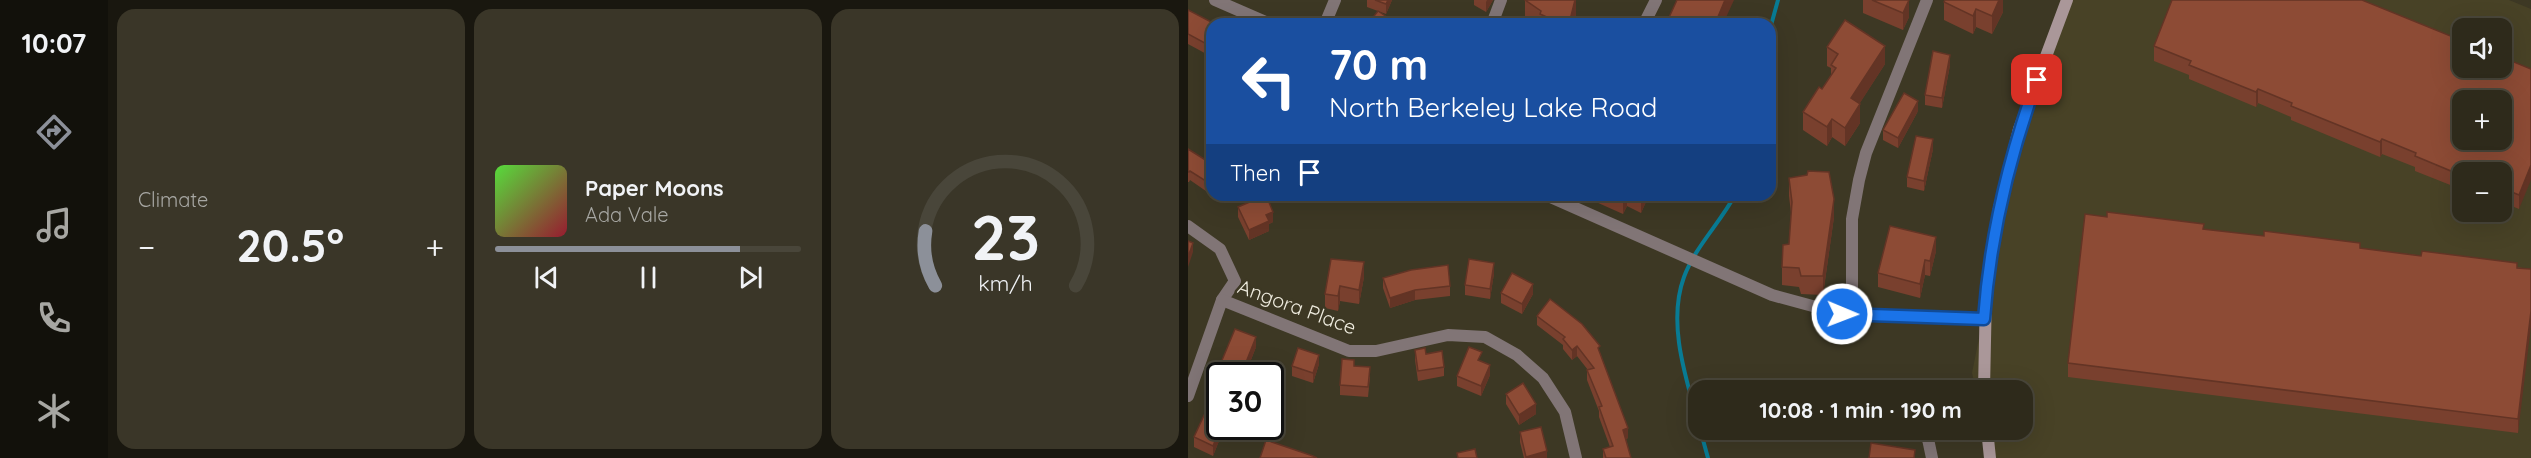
<!DOCTYPE html>
<meta charset="utf-8">
<style>
:root{--surface:#2e2a1b;--page:#3a3628;--text:#f1f3f6;--muted:#a7a7a3;--line:#49463a;--accent:#8c9099}
body{margin:0;font-family:Quicksand,sans-serif;background:var(--page);color:var(--text);height:100vh;display:flex;flex-direction:column;font-size:22px;white-space:nowrap}
*{box-sizing:border-box;margin:0}
p{font-size:20px;color:var(--muted)}
.icon{flex:none;width:33px;height:33px;fill:none;stroke:currentColor;stroke-width:2;stroke-linecap:round;stroke-linejoin:round}
.map{position:relative;flex:1;overflow:hidden}
.drawer{display:flex;flex-direction:column;gap:9px;padding:9px;background:#19170f;width:1080px}
.drawer>*{flex:none}
.guide{position:absolute;left:18px;top:18px;width:570px;height:183px;border-radius:18px;box-shadow:0 6px 24px #0002,0 0 0 2px var(--line);background:#1a4fa0;color:#fff;overflow:hidden}
.buttons{position:absolute;left:1264px;top:18px;display:grid;gap:12px}
.buttons a{display:grid;place-items:center;width:60px;height:60px;border-radius:12px;background:var(--surface);box-shadow:0 6px 24px #0002,0 0 0 2px var(--line);font-size:30px}
.speed{position:absolute;left:18px;top:362px;display:flex;gap:12px;font-size:30px;font-weight:700;text-align:center}
.speed>*{display:grid;place-content:center;width:78px;height:78px;border-radius:50%;background:var(--surface);box-shadow:0 6px 24px #0002,0 0 0 2px var(--line);line-height:1}
.speed .limit{border:3px solid #111;border-radius:9px;background:#fff;color:#111}
.pin{position:absolute;display:grid;place-items:center;width:51px;height:51px;color:#fff;margin:-26px;border-radius:12px;box-shadow:0 3px 9px #0006}
.me{position:absolute;width:66px;margin:-33px;rotate:91deg;stroke-linejoin:round;filter:drop-shadow(0 0 4px #0008)}
.turn{display:flex;align-items:center;gap:21px;height:126px;padding:0 24px;font-size:27px}
.turn .icon{width:78px;height:78px;stroke-width:2.5}
.turn b{display:block;font-size:42px;line-height:51px}
.then{display:flex;align-items:center;height:57px;padding:0 24px;background:#0003;gap:12px;font-size:22px}
.big{font-size:45px;font-weight:700;line-height:1.1}
.drawer .widget{flex:1;display:flex;flex-direction:column;justify-content:center;gap:9px;min-width:0;padding:0 21px;border-radius:18px;background:var(--page)}
.drawer .dial{align-items:center;gap:0}
.dial svg{height:156px;overflow:visible;fill:none;stroke:var(--line);stroke-width:7;stroke-linecap:round;text-anchor:middle}
.dial text{fill:var(--text);stroke:none}
.song{display:flex;align-items:center;gap:18px}
.cover{width:72px;height:72px;border-radius:9px;background:linear-gradient(135deg,hsl(110 70% 55%),hsl(350 70% 35%))}
.played{height:6px;border-radius:3px;background:linear-gradient(90deg,var(--accent) 80%,var(--line) 80%)}
.keys{display:flex;justify-content:space-around;direction:ltr}
.heat{display:flex;justify-content:space-between;align-items:center;font-size:33px;direction:ltr}
.drawer .tiles{flex:1;display:grid;gap:9px;grid-template-columns:repeat(3,1fr)}
.trip{position:absolute;left:500px;top:380px;width:345px;height:60px;border-radius:18px;background:var(--surface);box-shadow:0 6px 24px #0002,0 0 0 2px var(--line);font-weight:700;line-height:60px;text-align:center}
main{display:flex;flex:1;min-height:0}
.tab-bar{display:flex;flex-direction:column;width:108px;justify-content:space-around;align-items:center;background:#12110b;color:var(--muted)}
.tab-bar .icon{width:42px;height:42px}
.tab-bar .active{color:var(--accent)}
.tab-bar b{font-size:27px;color:var(--text)}
.map>svg:first-child{display:block}
</style>
<main>
<nav class="tab-bar">
<b>10:07</b>
<svg class="icon active" aria-label="directions" viewBox="0 0 24 24"><path d="M12 3l9 9-9 9-9-9zM9 14v-3h6M13 9l2 2-2 2"/></svg>
<svg class="icon" aria-label="music" viewBox="0 0 24 24"><path d="M9 18V5l10-2v13"/><circle cx="6" cy="18" r="3"/><circle cx="16" cy="16" r="3"/></svg>
<svg class="icon" aria-label="phone" viewBox="0 0 24 24"><path d="M5 4h4l2 5-3 2q2 4 5 5l2-3 5 2v4C11 20 4 13 5 4z"/></svg>
<svg class="icon" aria-label="climate" viewBox="0 0 24 24"><path d="M12 3v18M4 7l16 10M4 17L20 7"/></svg>
</nav>
<section class="drawer">
<div class="tiles">
<div class="widget"><p>Climate</p>
<div class="heat"><a>−</a><b class="big">20.5°</b><a>+</a></div>
</div>
<div class="widget">
<div class="song"><i class="cover"></i><div><b>Paper Moons</b><p>Ada Vale</p></div></div>
<div class="played"></div>
<div class="keys"><svg class="icon" aria-label="previous" viewBox="0 0 24 24"><path d="M18 5L8 12l10 7zM5 5v14"/></svg><svg class="icon" aria-label="pause" viewBox="0 0 24 24"><path d="M8 5v14M16 5v14"/></svg><svg class="icon" aria-label="next" viewBox="0 0 24 24"><path d="M6 5l10 7-10 7zM19 5v14"/></svg></div>
</div>
<div class="widget dial"><svg viewBox="0 0 100 80">
<path d="M14 69A42 42 0 1 1 86 69"/>
<path d="M14 69A42 42 0 0 1 9 41" stroke="#8c9099"/>
<text x="50" y="56" font-size="32" font-weight="700">23</text>
<text x="50" y="72" font-size="11">km/h</text>
</svg></div>
</div>
</section>
<div class="map">
<svg width="1343" height="458" viewBox="0 0 1343 458">
<rect width="100%" height="100%" fill="#3d3824"/>
<path fill="#484226" fill-rule="evenodd" d="M879,0H1321L1343,9V458H801L795,429H834V390H788L784,373L838,105ZM1275,28H1314V68H1275ZM1275,100H1314V140H1275ZM1275,172H1314V212H1275Z"/>
<g fill="none" stroke-linecap="round" stroke-linejoin="round">
<g stroke="#087b94" stroke-width="4">
<polyline points="582,29 590,0"/>
<path d="M510,422C498,378 479,323 496,277C507,247 532,223 547,195"/>
<polyline points="512,429 520,458"/>
</g>
<g stroke="#817576" stroke-width="12">
<polyline points="27,0 82,24"/>
<polyline points="137,24 147,0"/>
<polyline points="304,24 313,0"/>
<polyline points="456,24 468,0"/>
<polyline points="358,195 584,295 654,314 797,319"/>
<polyline points="0,226 32,249 47,281 34,300 0,396"/>
<polyline points="34,300 161,351 188,351 260,335 297,337 329,355 355,378 377,412 388,458"/>
<polyline points="664,315 664,219 671,180 678,153 739,0"/>
<polyline points="727,429 740,439 744,458"/>
</g>
<g stroke="#aa9799" stroke-width="12">
<polyline points="796,390 798,292 811,208 831,129 879,0"/>
<polyline points="799,429 802,458"/>
</g>
</g>
<g fill="#79402e">
<polygon points="179,0 204,0 198,14 179,7"/>
<polygon points="286,0 305,0 298,12 286,5"/>
<polygon points="337,0 388,0 388,14 386,24 345,24 337,19"/>
<polygon points="675,0 721,0 721,17 715,30 675,13"/>
<polygon points="815,0 815,12 804,34 788,27 785,34 756,20 756,2"/>
<polygon points="0,10 24,24 24,57 0,44"/>
<polygon points="966,46 1343,69 1331,209 1314,202 1314,172 1275,172 1275,190 1227,171 1227,167 1194,154 1192,157 1103,120 1103,117 1070,103 1068,107 1001,79 1001,75 966,61"/>
<polygon points="639,47 697,64 671,104 672,123 657,146 644,137 639,146 615,130 615,112 634,89 643,75 643,68 639,66"/>
<polygon points="762,65 754,108 737,105 737,95"/>
<polygon points="730,111 710,148 695,140 695,130"/>
<polygon points="0,149 24,164 24,195 29,195 28,198 2,180 1,182 0,182"/>
<polygon points="745,149 736,191 719,187 719,177"/>
<polygon points="601,178 646,217 635,295 613,294 611,287 594,285 594,267 601,244 603,213 601,196"/>
<polygon points="35,195 48,195 44,201"/>
<polygon points="408,195 461,195 453,213 439,206 435,214 408,202"/>
<polygon points="50,207 85,222 81,224 81,231 61,240 50,217"/>
<polygon points="1016,229 1343,269 1330,433 880,377 880,363"/>
<polygon points="748,251 742,276 737,275 732,298 690,287 690,273"/>
<polygon points="143,259 176,277 171,304 152,301 150,311 137,308 137,294"/>
<polygon points="306,273 302,299 277,295 277,285"/>
<polygon points="195,278 262,286 262,296 227,300 202,308 195,288"/>
<polygon points="313,293 345,294 334,314 313,303"/>
<polygon points="349,316 412,353 440,438 438,439 443,458 415,458 415,449 422,447 411,417 411,411 399,380 399,370 400,370 389,356 384,360 375,349 375,345 349,325"/>
<polygon points="68,347 25,456 6,447 6,437 21,404 20,404 20,394"/>
<polygon points="227,350 238,354 256,367 256,376 230,381 227,360"/>
<polygon points="294,361 302,375 293,396 269,386 269,376"/>
<polygon points="131,364 125,383 104,376 104,366"/>
<polygon points="166,366 182,377 180,397 152,395 152,385"/>
<polygon points="318,394 348,414 331,425 318,404"/>
<polygon points="332,432 359,458 336,458 332,442"/>
</g>
<g fill="#633425">
<polygon points="200,0 204,0 198,14 198,4"/>
<polygon points="299,0 305,0 298,12 298,2"/>
<polygon points="387,0 388,0 388,14 386,24 377,24"/>
<polygon points="537,0 546,0 535,24 527,24"/>
<polygon points="715,0 721,0 721,17 715,30"/>
<polygon points="808,0 815,0 815,12 804,34 804,16"/>
<polygon points="788,9 788,27 785,34 785,16"/>
<polygon points="697,46 697,64 663,117 663,98"/>
<polygon points="762,55 762,65 754,108 754,98"/>
<polygon points="1070,89 1070,103 1068,107 1068,92"/>
<polygon points="730,101 730,111 710,148 710,138"/>
<polygon points="672,104 672,123 657,146 657,128"/>
<polygon points="644,119 644,137 639,146 639,127"/>
<polygon points="745,139 745,149 736,191 736,181"/>
<polygon points="1194,139 1194,154 1192,157 1192,142"/>
<polygon points="1343,165 1343,180 1331,209 1331,195"/>
<polygon points="44,195 48,195 44,201"/>
<polygon points="435,195 439,195 439,206 435,214"/>
<polygon points="453,195 461,195 453,213"/>
<polygon points="646,199 646,217 635,295 635,276"/>
<polygon points="85,212 85,222 81,224 81,231 61,240 61,230 78,215"/>
<polygon points="748,237 748,251 742,276 742,261"/>
<polygon points="5,243 5,252 0,267 0,257"/>
<polygon points="737,260 737,275 732,298 732,284"/>
<polygon points="176,262 176,277 171,304 171,290"/>
<polygon points="306,263 306,273 302,299 302,289"/>
<polygon points="345,284 345,294 334,314 334,304"/>
<polygon points="152,286 152,301 150,311 150,296"/>
<polygon points="227,290 227,300 202,308 202,298"/>
<polygon points="1343,311 1343,326 1330,433 1330,419"/>
<polygon points="68,337 68,347 57,375 53,375"/>
<polygon points="389,346 389,356 384,360 384,350"/>
<polygon points="131,355 131,364 125,383 125,373"/>
<polygon points="302,365 302,375 293,396 293,386"/>
<polygon points="348,404 348,414 331,425 331,415"/>
<polygon points="33,426 37,426 25,456 25,446"/>
<polygon points="440,428 440,438 435,440 435,430"/>
<polygon points="359,451 359,458 338,458 338,457"/>
</g>
<g fill="#8d4b35" stroke="#633425" stroke-width="1.5" fill-rule="evenodd">
<polygon points="187,0 200,0 198,4"/>
<polygon points="337,0 387,0 383,16 377,24 372,23 352,14 353,11"/>
<polygon points="489,0 537,0 527,24 478,24"/>
<polygon points="684,0 721,0 715,13"/>
<polygon points="757,0 811,0 804,16 788,9 785,16 756,2"/>
<path d="M984,0H1174L1275,41V68H1314V57L1343,69V165L1331,195L1314,188V172H1275V176L1227,156L1228,153L1194,139L1192,142L1103,106L1104,103L1070,89L1068,92L1001,65L1003,61L966,46ZM1275,100H1314V140H1275Z"/>
<polygon points="0,10 27,24 24,24 24,47 0,34"/>
<polygon points="190,11 209,24 186,24 182,21"/>
<polygon points="657,20 697,46 663,98 672,104 657,128 644,119 639,127 615,112 631,87 634,89 648,68 643,65 650,54 639,47"/>
<polygon points="745,51 762,55 754,98 737,95"/>
<polygon points="716,93 730,101 710,138 695,130"/>
<polygon points="728,136 745,139 736,181 719,177"/>
<polygon points="0,149 24,164 24,185 2,171 1,172 0,172"/>
<polygon points="620,171 641,172 646,199 635,276 613,276 611,268 594,267 595,245 601,244 604,202 601,178 619,175"/>
<polygon points="78,195 85,212 78,215 81,221 61,230 50,207"/>
<polygon points="919,212 1016,224 1015,229 1076,236 1076,231 1172,243 1172,248 1233,256 1234,251 1329,263 1329,268 1343,269 1343,311 1330,419 880,363 897,214 919,217"/>
<polygon points="702,226 748,237 742,261 737,260 732,284 690,273"/>
<polygon points="0,241 5,243 0,257"/>
<polygon points="143,259 176,262 171,290 152,286 150,296 137,294"/>
<polygon points="281,259 306,263 302,289 277,285"/>
<polygon points="260,265 262,286 227,290 202,298 195,278 223,270"/>
<polygon points="324,273 345,284 334,304 313,293"/>
<polygon points="362,299 394,324 412,346 410,348 440,428 435,430 443,458 418,458 415,449 425,446 411,407 414,406 399,370 406,368 389,346 384,350 375,339 377,337 349,316"/>
<polygon points="47,329 68,337 53,375 32,375 32,426 33,426 25,446 6,437 25,396 20,394"/>
<polygon points="281,347 294,352 290,360 302,365 293,386 269,376"/>
<polygon points="110,348 131,355 125,373 104,366"/>
<polygon points="237,348 238,354 254,351 256,367 230,371 227,350"/>
<polygon points="154,359 166,360 166,366 182,367 180,387 152,385"/>
<polygon points="335,383 348,404 331,415 318,394"/>
<polygon points="353,427 359,451 338,457 332,432"/>
<polygon points="78,440 125,456 129,458 72,458"/>
<polygon points="683,443 727,450 726,458 681,458"/>
<polygon points="287,449 289,458 270,458 269,453"/>
</g>
<g fill="none" stroke-linecap="round" stroke-linejoin="round">
<g stroke="#114b97" stroke-width="15">
<path id="route" d="M654,314L796,319C802,237 821,157 849,80"/>
</g>
<use href="#route" stroke="#1a73e8" stroke-width="10"/>
</g>
<g text-anchor="middle" stroke-width="5" stroke-linejoin="round" paint-order="stroke">
<g font-size="20" fill="#efecdf" stroke="#3d3824">
<text transform="translate(109 307) rotate(20)" y="7">Angora Place</text>
</g>
</g>
</svg>
<div class="buttons">
<a><svg class="icon" aria-label="sound" viewBox="0 0 24 24"><path d="M4 9h4l5-4v14l-5-4H4zM17 9q2 3 0 6"/></svg></a>
<a>+</a>
<a>−</a>
</div>
<div class="speed"><div class="limit">30</div></div>
<div class="pin" style="left:849px;top:80px;background:#d93025"><svg class="icon" aria-label="arrive" viewBox="0 0 24 24"><path d="M6 21V4h12l-3 4 3 4H6"/></svg></div>
<svg class="me" style="left:654px;top:314px" viewBox="-20 -20 40 40"><circle r="17" fill="#1a73e8" stroke="#fff" stroke-width="3"/><path d="M0-11L8 9 0 5-8 9z" fill="#fff"/></svg>
<div class="trip">10:08 · 1 min · 190 m</div>
<div class="guide">
<div class="turn"><svg class="icon" aria-label="left" viewBox="0 0 24 24"><path d="M17 20v-9H6M10 6l-5 5 5 5"/></svg><div><b>70 m</b>North Berkeley Lake Road</div></div>
<div class="then">Then<svg class="icon" aria-label="arrive" viewBox="0 0 24 24"><path d="M6 21V4h12l-3 4 3 4H6"/></svg></div>
</div>
</div>
</main>
